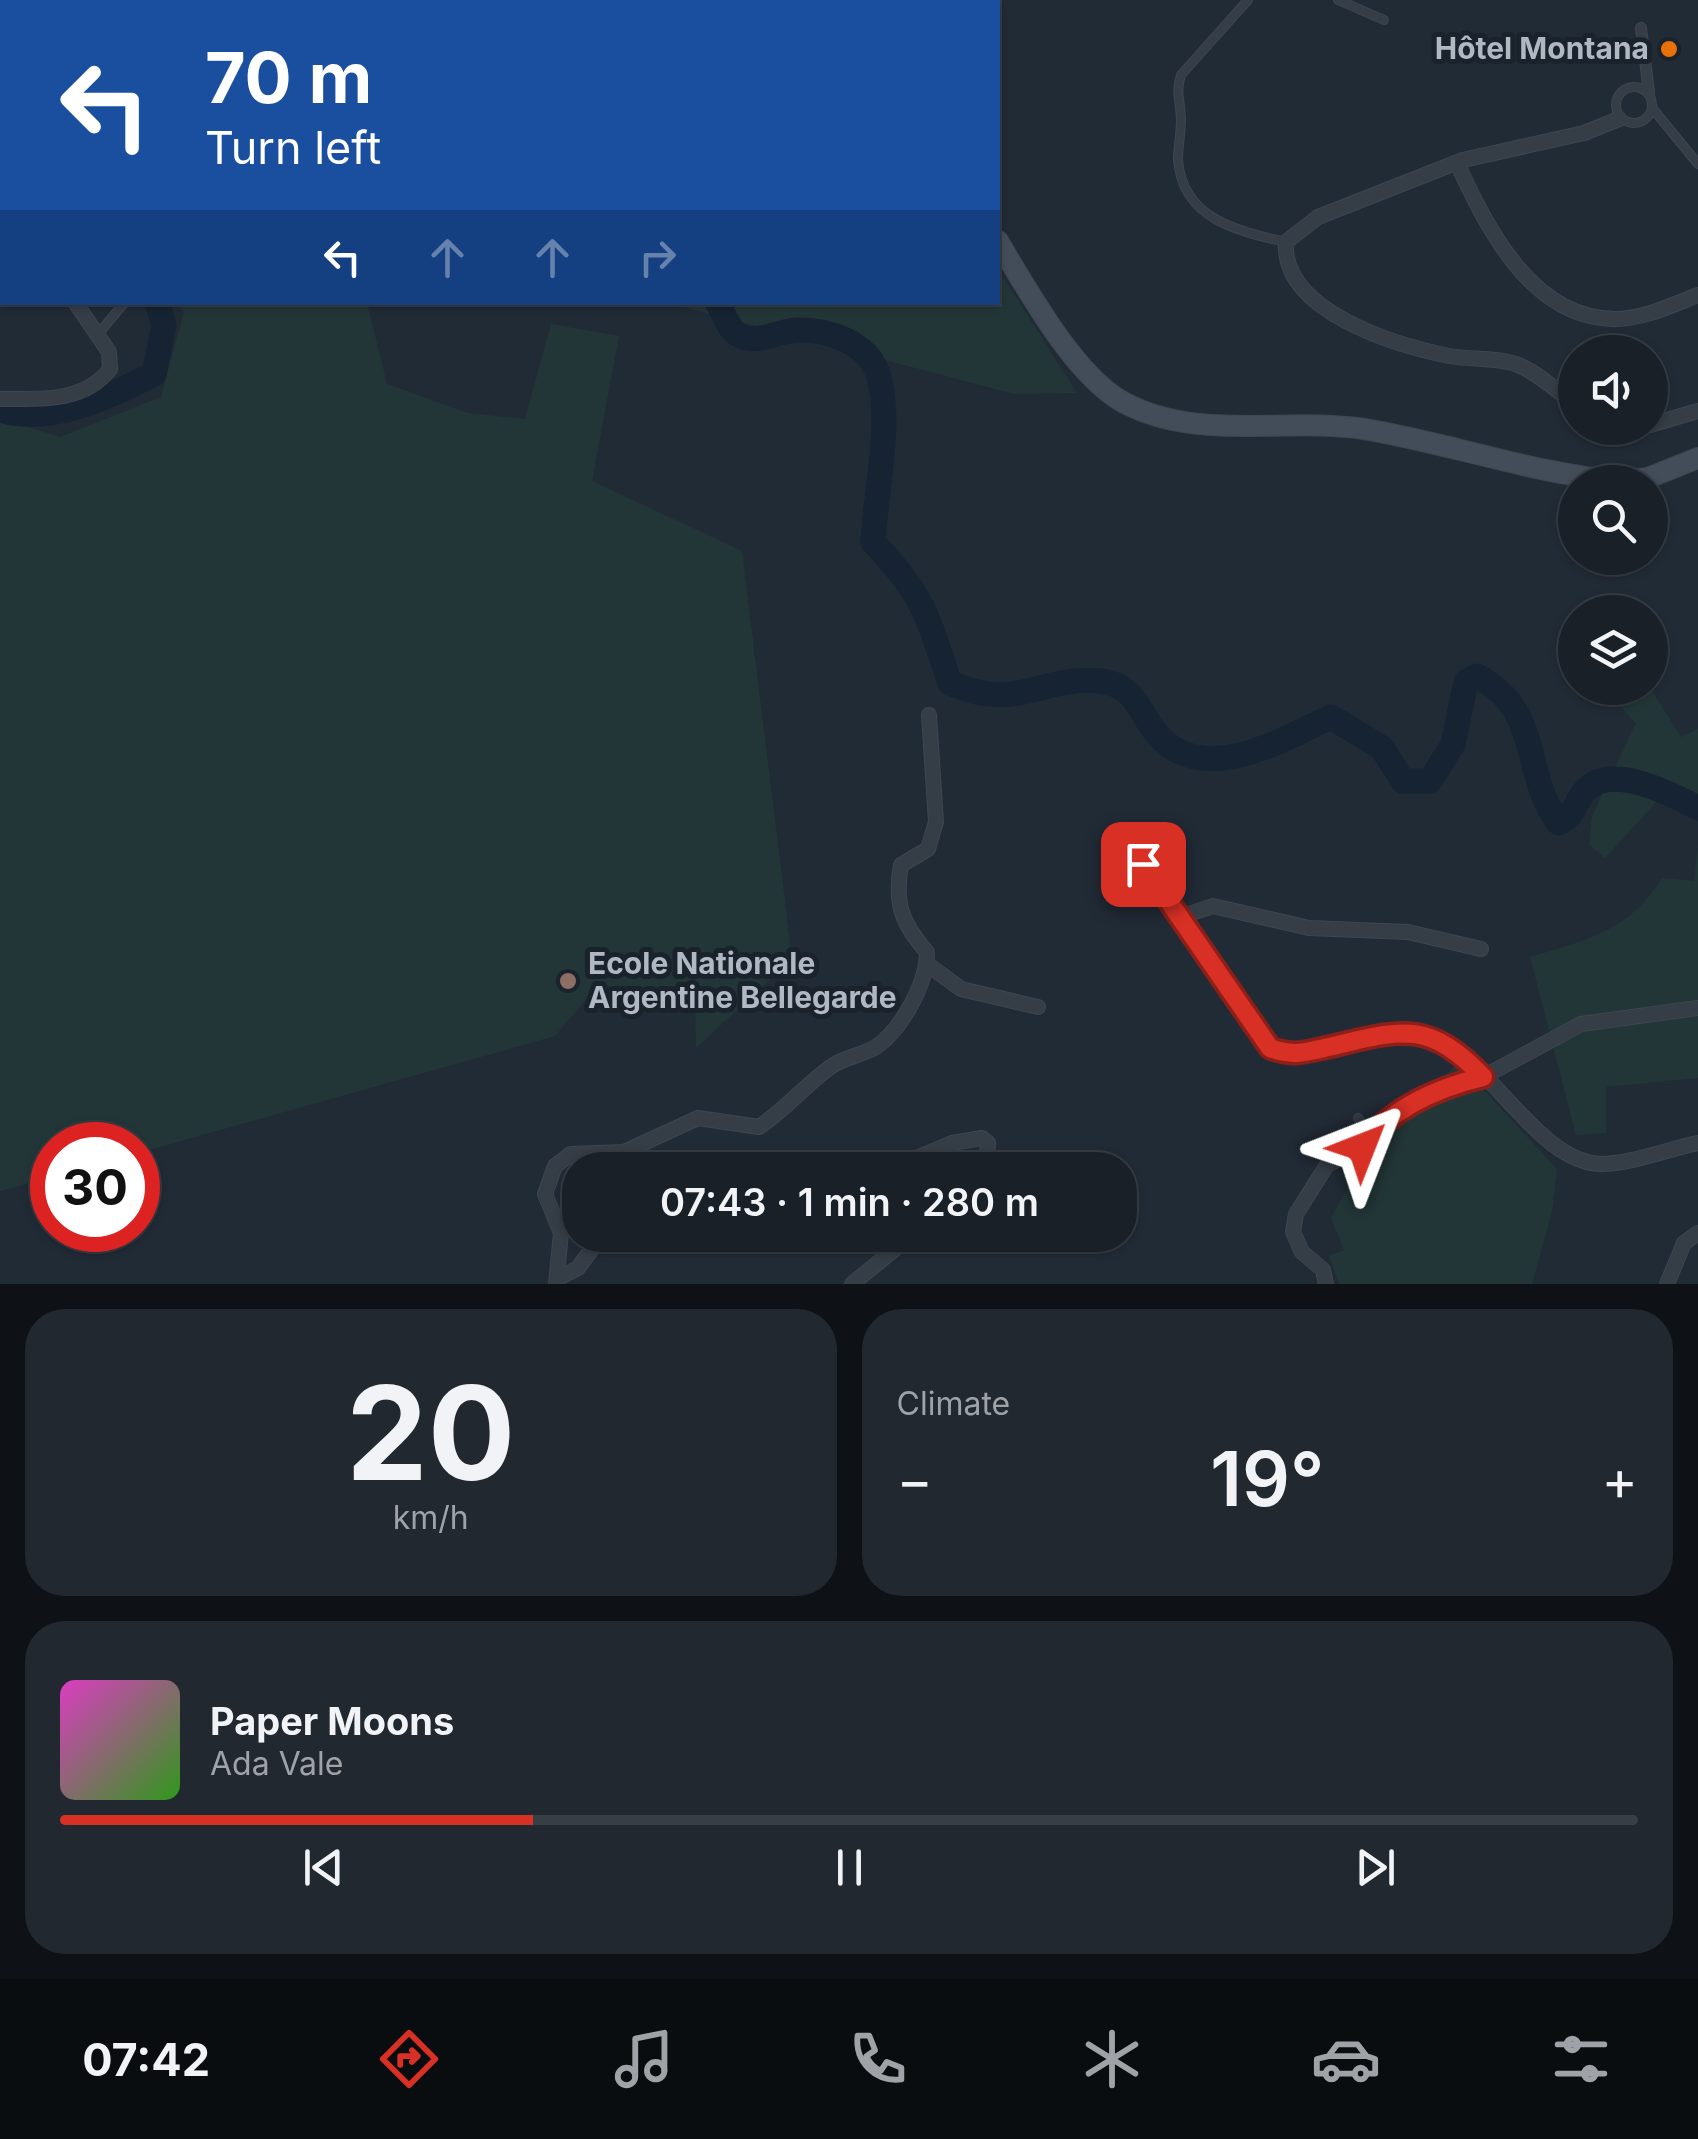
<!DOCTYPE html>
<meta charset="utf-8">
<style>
:root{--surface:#192028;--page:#222830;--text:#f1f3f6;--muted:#9fa3a8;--line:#373e45;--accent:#d93025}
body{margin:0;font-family:Inter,sans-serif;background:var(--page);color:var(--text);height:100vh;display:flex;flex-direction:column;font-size:38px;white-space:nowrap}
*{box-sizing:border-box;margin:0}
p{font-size:32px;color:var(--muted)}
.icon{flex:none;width:55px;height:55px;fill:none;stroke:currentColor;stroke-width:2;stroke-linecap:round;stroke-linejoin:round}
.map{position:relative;height:1284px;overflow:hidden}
.panel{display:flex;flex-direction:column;gap:25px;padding:25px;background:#0e1216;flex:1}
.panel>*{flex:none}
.guide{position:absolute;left:0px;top:0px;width:1000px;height:305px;box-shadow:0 2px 8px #0004,0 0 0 2px var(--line);background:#1a4fa0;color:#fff;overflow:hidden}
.fabs{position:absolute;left:1558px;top:335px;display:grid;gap:20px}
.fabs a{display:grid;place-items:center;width:110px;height:110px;border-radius:50%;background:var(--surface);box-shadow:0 2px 8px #0004,0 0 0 2px var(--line);font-size:50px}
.speed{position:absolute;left:30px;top:1122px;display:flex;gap:20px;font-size:50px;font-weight:700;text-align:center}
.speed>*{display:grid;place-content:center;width:130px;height:130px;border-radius:50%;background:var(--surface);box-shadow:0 2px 8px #0004,0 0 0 2px var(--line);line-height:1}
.speed .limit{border:15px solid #d22;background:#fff;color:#111}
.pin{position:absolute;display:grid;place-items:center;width:85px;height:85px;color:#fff;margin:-42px;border-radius:20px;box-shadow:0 5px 15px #0006}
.me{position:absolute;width:110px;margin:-55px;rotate:45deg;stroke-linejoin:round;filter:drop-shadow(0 0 8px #0008)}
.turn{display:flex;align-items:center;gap:35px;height:210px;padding:0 40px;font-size:45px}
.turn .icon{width:130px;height:130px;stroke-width:2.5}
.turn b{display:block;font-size:70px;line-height:85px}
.lanes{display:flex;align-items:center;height:95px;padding:0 40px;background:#0003;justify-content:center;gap:50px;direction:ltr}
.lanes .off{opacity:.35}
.big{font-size:75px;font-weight:600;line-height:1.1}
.panel .widget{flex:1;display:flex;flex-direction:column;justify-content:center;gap:15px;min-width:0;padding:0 35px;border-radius:40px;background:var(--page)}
.panel .dial{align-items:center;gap:0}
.dial b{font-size:130px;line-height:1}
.song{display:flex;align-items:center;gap:30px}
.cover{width:120px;height:120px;border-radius:15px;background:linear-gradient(135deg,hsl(310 70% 55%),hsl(110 70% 35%))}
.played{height:10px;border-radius:5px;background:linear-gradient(90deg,var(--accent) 30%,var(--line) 30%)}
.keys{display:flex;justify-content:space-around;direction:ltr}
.heat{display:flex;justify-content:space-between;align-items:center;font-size:55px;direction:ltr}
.panel .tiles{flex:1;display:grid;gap:25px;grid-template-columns:1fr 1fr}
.widget:last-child{grid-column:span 2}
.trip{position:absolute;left:562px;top:1152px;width:575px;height:100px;border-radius:40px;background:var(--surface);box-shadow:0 2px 8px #0004,0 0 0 2px var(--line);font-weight:600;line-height:100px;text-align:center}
.tabs{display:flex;height:160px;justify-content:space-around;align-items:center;background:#0a0d10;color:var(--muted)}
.tabs .icon{width:70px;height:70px}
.tabs .active{color:var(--accent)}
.tabs b{font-size:45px;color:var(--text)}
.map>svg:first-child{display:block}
</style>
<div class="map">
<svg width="1698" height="1284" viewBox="0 0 1698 1284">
<rect width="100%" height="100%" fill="#212b36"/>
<g fill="#233637">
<polygon points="0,0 330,0 333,2 2,2 2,14"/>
<polygon points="998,269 1077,393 1014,394 669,303 998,302"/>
<polygon points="177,303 367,303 387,384 468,413 525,419 551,324 619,336 592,481 742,551 792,959 696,1048 695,1002 645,1013 587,998 555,1036 138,1153 138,1145 52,1145 52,1177 0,1191 0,418 60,437 161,397 184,312"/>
<polygon points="1612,688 1650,688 1681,737 1698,729 1698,810 1670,787 1605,858 1589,844 1592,816 1636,723 1612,697"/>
<path d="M1698,845V1078L1606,1087V1133L1576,1135L1530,957C1586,940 1630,931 1662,878L1694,881Z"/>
<polygon points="1458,1062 1557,1169 1552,1211 1532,1284 1339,1284 1329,1256 1344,1250 1331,1218 1357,1170"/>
</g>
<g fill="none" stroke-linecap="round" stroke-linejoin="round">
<g stroke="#162332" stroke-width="25">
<path d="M717,302C723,312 728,328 737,334C756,346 776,331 797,330C828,329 867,342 878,374C893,421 875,494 873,542C926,598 926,614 950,683C1018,713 1041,675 1101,681C1141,686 1139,720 1165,742C1212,783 1285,738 1331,717L1382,748L1403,781H1430L1453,744L1466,682L1477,676C1544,711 1521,774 1559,823C1575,816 1574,804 1584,792C1609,761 1671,794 1698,808"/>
<path d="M0,410C52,425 109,397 154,374L164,325L157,302"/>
</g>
<g stroke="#3e4650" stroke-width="10">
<g id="service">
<path d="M1248,0L1181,75C1175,92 1181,103 1181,120C1181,133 1178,147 1178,159C1182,219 1237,231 1286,242"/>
<polyline points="1338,0 1384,20"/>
<circle cx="1634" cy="105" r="18"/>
<polyline points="1653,109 1698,164"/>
<polyline points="99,333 125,302"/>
<polyline points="1143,864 1180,917"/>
<polyline points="1358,1118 1370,1137"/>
</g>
</g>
<g stroke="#3e4650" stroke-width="12">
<polyline id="pedestrian" points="1641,28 1649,92"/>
</g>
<g stroke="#3e4650" stroke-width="16">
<g id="minor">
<polyline points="411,0 413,2"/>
<polyline points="88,2 96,0"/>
<polyline points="0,28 2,27"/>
<path d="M1457,163C1487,228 1532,319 1615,319C1644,319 1672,305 1698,295"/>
<polyline points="0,251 2,253"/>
<path d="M0,399C39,399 84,403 110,369L109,352L75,302"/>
<path d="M1575,404C1557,391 1538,373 1518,365C1497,357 1471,360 1449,356C1395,345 1281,311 1286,242L1318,217L1463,160L1584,133L1619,119"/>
<polyline points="1650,425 1698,411"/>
<path d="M1481,949L1408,932L1309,928L1213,906L1180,917L1270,1049C1321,1066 1374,1021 1426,1035C1489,1053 1535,1162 1601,1164C1631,1164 1668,1149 1698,1143"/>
<polyline points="927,964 961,989 1038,1007"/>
<polyline points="888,1170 952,1143 982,1138 988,1143 986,1170"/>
<polyline points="559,1278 578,1268 602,1235"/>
<path d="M556,1284L561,1233L545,1194L555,1166L571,1154L624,1152L698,1118L759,1127C786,1109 806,1084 832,1066C845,1057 863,1055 876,1047C902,1029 927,983 927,952C902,924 894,903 901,865L928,849L936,822L929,715"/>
<polyline points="852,1284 912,1235"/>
<polyline points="1326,1284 1323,1270 1302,1252 1293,1232 1296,1214 1327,1165 1362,1147 1379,1123 1416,1102 1483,1077 1581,1024 1698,1008"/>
<polyline points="1667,1284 1684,1243 1698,1233"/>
</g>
</g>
<g stroke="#3e4650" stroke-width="22">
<g id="secondary">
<polyline points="732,0 737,2"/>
<path d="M998,241C1027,289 1074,375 1123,402C1196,442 1285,417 1364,429C1448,443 1532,473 1617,481L1648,478L1698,458"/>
</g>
</g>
<use href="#service" stroke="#353d46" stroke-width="8"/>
<use href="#pedestrian" stroke="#353d46" stroke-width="10"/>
<use href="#minor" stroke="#353d46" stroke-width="14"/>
<use href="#secondary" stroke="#434d59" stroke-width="20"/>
</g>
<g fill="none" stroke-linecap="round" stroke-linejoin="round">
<g stroke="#8d1f18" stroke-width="25">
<path id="route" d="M1143,864L1270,1048C1291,1056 1303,1053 1324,1048C1396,1032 1426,1016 1483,1077C1437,1088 1390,1109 1362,1147"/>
</g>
<use href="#route" stroke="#d93025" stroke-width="18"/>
</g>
<circle fill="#e8710a" stroke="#1a222b" stroke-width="4" cx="1669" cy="49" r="10"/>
<circle fill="#8d6e63" stroke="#1a222b" stroke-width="4" cx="568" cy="981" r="10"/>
<g text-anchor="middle" stroke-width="10" stroke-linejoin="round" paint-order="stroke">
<g font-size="30" font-weight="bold" fill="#afb8c3" stroke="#1a222b" text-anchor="end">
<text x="1649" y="59">Hôtel Montana</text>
<text x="588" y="974" text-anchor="start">Ecole Nationale<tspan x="588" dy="34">Argentine Bellegarde</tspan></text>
</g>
</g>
</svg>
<div class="fabs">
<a><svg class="icon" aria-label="sound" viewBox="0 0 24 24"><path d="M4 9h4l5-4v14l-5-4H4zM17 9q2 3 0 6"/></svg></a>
<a><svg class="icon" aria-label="search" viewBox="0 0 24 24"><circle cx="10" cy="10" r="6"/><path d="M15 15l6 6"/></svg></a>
<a><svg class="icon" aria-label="layers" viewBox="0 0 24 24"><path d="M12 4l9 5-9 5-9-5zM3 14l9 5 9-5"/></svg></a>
</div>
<div class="speed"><div class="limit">30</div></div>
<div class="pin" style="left:1143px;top:864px;background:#d93025"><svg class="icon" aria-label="arrive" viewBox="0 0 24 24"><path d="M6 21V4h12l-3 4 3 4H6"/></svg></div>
<svg class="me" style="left:1362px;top:1147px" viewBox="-20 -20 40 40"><path d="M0-17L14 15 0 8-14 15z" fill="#d93025" stroke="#fff" stroke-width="4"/></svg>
<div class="trip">07:43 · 1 min · 280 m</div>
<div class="guide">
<div class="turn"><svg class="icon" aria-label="left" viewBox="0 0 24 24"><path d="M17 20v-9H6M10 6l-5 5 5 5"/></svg><div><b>70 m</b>Turn left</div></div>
<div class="lanes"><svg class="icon" aria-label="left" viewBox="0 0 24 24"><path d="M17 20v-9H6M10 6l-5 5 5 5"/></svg><svg class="icon off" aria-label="ahead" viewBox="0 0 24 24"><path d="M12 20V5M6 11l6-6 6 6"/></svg><svg class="icon off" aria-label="ahead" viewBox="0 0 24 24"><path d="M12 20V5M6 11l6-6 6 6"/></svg><svg class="icon off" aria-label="right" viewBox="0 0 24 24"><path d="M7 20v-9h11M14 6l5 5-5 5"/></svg></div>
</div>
</div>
<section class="panel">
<div class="tiles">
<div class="widget dial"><b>20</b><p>km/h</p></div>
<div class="widget"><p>Climate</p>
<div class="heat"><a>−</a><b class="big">19°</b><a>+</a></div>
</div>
<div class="widget">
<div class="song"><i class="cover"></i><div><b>Paper Moons</b><p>Ada Vale</p></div></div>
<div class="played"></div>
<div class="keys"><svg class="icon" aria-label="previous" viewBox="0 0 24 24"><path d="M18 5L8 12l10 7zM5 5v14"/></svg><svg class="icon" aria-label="pause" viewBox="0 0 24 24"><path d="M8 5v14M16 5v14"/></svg><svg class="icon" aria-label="next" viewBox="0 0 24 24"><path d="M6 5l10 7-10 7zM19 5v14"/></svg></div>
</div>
</div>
</section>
<nav class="tabs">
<b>07:42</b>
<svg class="icon active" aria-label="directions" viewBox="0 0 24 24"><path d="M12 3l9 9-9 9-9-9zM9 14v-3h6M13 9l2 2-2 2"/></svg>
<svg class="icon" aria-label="music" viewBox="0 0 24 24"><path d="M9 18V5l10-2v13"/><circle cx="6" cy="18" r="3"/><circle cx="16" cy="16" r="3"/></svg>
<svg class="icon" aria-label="phone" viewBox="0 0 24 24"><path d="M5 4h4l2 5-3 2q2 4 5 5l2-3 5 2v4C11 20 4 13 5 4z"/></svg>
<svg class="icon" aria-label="climate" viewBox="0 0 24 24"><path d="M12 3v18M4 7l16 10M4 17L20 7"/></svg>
<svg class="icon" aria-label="car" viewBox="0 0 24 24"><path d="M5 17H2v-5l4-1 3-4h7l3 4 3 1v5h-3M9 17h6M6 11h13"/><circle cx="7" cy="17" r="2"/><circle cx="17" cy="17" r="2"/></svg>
<svg class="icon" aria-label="filters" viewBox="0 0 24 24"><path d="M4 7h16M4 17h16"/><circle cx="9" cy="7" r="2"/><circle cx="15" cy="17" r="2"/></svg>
</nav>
